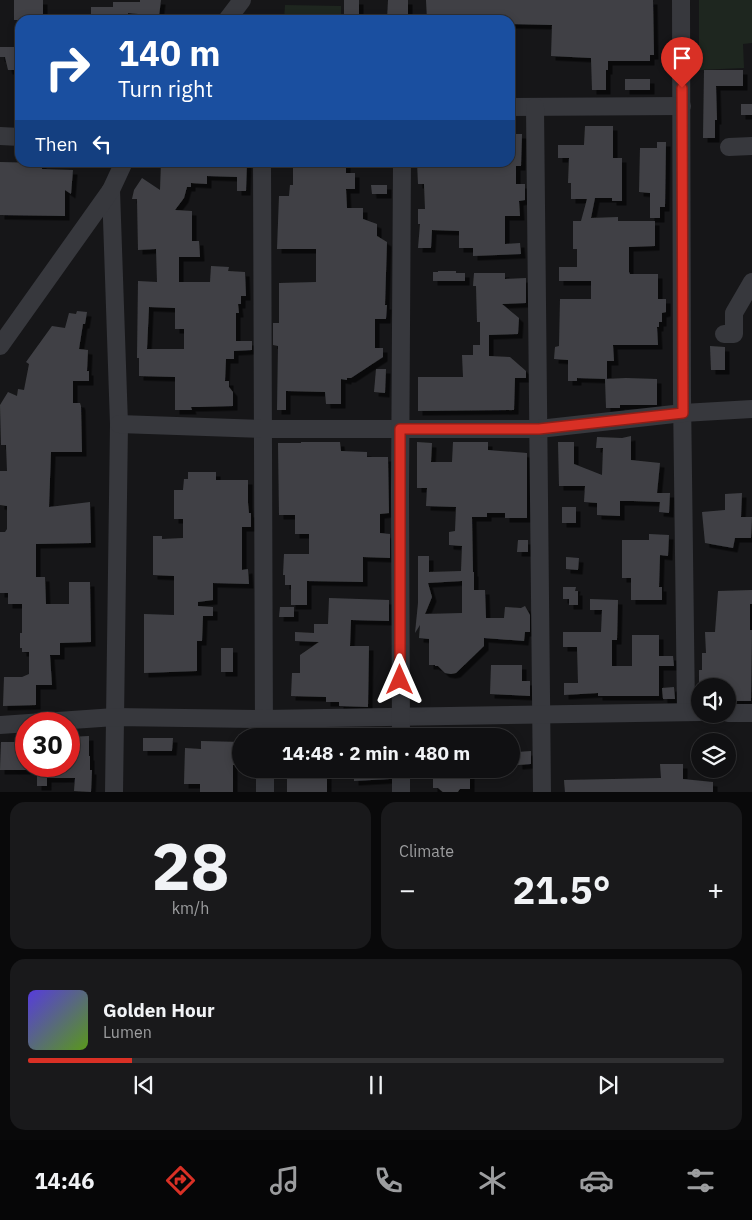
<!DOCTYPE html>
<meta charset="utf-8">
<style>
:root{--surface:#101012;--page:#19191b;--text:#f1f3f6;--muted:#9c9d9f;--line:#303032;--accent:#d93025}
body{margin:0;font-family:"IBM Plex Sans",sans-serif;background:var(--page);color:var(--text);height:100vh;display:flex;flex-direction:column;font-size:19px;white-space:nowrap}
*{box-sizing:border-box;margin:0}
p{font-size:16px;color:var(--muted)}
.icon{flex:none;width:28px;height:28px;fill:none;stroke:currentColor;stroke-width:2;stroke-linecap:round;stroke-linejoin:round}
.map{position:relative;height:792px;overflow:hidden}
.details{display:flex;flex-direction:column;gap:10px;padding:10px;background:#09090a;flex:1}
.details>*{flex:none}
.hud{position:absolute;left:15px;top:15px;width:500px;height:152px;border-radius:15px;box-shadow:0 2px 8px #0003,0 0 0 1px var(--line);background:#1a4fa0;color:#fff;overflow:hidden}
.buttons{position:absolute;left:691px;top:678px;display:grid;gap:10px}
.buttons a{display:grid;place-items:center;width:45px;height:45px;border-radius:50%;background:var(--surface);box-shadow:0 2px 8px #0003,0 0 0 1px var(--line);font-size:25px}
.speed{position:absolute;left:15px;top:712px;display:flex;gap:10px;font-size:25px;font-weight:700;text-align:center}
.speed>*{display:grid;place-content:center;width:65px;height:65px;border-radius:50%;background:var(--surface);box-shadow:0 2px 8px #0003,0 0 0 1px var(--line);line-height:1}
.speed .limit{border:8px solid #d22;background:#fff;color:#111}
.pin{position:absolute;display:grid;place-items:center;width:42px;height:42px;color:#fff;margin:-51px -21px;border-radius:50% 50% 50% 0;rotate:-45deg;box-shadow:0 0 5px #0007}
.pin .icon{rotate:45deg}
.me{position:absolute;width:55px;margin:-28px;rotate:0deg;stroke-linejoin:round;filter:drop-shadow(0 0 4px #0008)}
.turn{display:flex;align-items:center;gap:18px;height:105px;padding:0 20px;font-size:22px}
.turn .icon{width:65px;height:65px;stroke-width:2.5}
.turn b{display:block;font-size:35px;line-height:42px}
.then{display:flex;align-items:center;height:48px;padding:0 20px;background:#0003;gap:10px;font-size:19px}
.big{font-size:38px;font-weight:700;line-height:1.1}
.details .card{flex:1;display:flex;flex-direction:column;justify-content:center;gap:8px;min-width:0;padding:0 18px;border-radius:15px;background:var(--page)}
.details .dial{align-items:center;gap:0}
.dial b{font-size:65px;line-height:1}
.song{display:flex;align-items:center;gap:15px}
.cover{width:60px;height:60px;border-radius:8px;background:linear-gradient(135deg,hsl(250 70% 55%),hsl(90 70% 35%))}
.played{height:5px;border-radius:2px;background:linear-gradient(90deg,var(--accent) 15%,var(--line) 15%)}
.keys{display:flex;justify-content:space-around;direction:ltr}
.heat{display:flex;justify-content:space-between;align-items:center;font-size:28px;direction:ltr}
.details .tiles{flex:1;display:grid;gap:10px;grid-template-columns:1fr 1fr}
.card:last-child{grid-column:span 2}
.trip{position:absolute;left:232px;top:728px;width:288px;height:50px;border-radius:25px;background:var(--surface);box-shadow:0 2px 8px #0003,0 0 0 1px var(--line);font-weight:700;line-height:50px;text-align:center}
.menu{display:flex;height:80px;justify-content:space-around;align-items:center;background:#060607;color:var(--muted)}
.menu .icon{width:35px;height:35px}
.menu .on{color:var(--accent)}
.menu b{font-size:22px;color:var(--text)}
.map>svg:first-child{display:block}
</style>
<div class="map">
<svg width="752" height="793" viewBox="0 0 752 793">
<defs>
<filter id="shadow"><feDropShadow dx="4.5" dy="4.5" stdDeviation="0" flood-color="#0009"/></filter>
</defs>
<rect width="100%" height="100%" fill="#161618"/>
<g fill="#1e261f">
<polygon points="699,0 752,0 752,43 743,44 744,68 699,70"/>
<polygon points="285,5 341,6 341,20 284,20"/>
</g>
<g fill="#404145" fill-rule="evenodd" filter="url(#shadow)">
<polygon points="14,0 43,0 43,15 29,15 29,20 14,20"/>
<polygon points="140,0 161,0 159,16 128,13 128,20 91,20 91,7 113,7 113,2 140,2"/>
<rect x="344" y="0" width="15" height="20"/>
<polygon points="388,0 408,0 408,20 387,20"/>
<polygon points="426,0 653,0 654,55 650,55 650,61 608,61 608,70 606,70 606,90 592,90 591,58 551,56 552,25 510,24 510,20 427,20"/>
<polygon points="0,47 20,47 20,70 8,70 5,57 0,57"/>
<polygon points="704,70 743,70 743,86 716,86 717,120 715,120 715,138 703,138"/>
<rect x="625" y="79" width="25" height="11"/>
<rect x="741" y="104" width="11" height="11"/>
<polygon points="585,126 613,126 613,158 622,158 622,201 612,201 612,198 595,198 591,218 618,217 618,221 655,221 655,246 629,247 629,272 630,274 658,274 658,299 666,299 666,312 662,313 662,322 659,322 659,327 657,327 658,345 613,345 614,361 607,361 607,379 577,378 577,381 568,381 568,360 554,359 555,347 559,346 560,299 591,299 591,281 559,281 559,267 577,267 577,249 573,249 573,221 581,221 587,199 571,199 571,183 568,183 569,158 558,158 558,145 584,145"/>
<polygon points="510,134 522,134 521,166 516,166 516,184 525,184 525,200 519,201 520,216 505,216 505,244 520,243 521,254 473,256 473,248 459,248 459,231 432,230 431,248 418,248 420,224 418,224 418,209 425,209 424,184 418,184 417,162 444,162 443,165 465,166 465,162 510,162"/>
<polygon points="657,142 666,142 665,207 660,207 660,218 650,218 650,193 639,192 640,148 657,148"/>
<polygon points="0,162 42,163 42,169 73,170 71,194 65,190 65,216 0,215"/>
<path d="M161,162H247L246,191H237V177L207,176V184L191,183V187H187L184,198L175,210L192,211V241H199L200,257H179V282H210L211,266L229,267L228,271L245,272L246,296H241V304H238L239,313H236V341H252V350L234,351V359H226L225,381H229V387L233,392V406L199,407H191L192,410H175V377L139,376V358H137L138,281L157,282L156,249L138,250L137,199H132L134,190L142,178L160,190ZM149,307L175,308V329H184V349H147Z"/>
<polygon points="293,162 346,162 346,173 355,173 355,189 346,189 347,208 363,208 363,219 377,224 377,236 387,242 385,305 387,305 386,319 375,319 375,348 383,348 383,357 351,378 347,378 347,380 341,379 341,404 326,404 325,392 286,391 286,410 277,410 278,346 273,345 273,323 279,323 279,283 316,282 316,249 277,249 279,196 289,196 290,185 293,185"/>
<polygon points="371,185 387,185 387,194 372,194"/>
<polygon points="438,271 456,271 456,273 465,273 465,281 433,281 433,272 438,272"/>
<polygon points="474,273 505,273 505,279 526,278 526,303 502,304 519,318 518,334 489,335 489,356 510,357 526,371 526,378 515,378 514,410 418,411 418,377 463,377 462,355 473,355 473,345 480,345 480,322 477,322 476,286 473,286"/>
<polygon points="77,311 87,312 85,324 83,324 79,349 88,350 87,371 89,371 89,381 73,381 73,403 80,403 81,406 82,452 51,452 49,507 90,502 91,543 36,544 36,577 45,577 46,604 69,604 69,582 90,582 91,642 60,643 60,655 50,655 52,685 36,685 36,705 3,706 4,677 22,677 29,674 29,652 22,652 22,648 20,648 20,633 22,633 22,604 8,604 8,593 0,593 0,532 5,532 7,529 7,506 0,505 0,471 7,471 6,445 1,445 0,405 8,392 17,396 18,389 24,390 29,364 26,362 52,326 65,328 69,313 76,314"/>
<polygon points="710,346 725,347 725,370 711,370"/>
<polygon points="376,369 386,369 385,393 374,392"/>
<polygon points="626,378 657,379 657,405 620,405 620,408 606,408 605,379"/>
<polygon points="631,436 631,460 660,463 657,493 670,493 669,513 659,512 660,502 633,501 620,501 620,516 597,515 597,503 584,502 585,486 559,486 558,442 574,442 574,464 602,475 603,448 596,448 597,437 622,438"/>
<polygon points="301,442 340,442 341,451 367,452 367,457 388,457 389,513 380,514 380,533 390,534 390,558 363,557 363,582 307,581 307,605 291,605 291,585 285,585 285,575 283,575 284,554 309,554 309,534 295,534 295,515 279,515 278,443 301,443"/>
<path d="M417,442L432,443L431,462H452L453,442H488V450L527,453V518H505V513H487V517H472L473,572H474V590H485L486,618H504L505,607L521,608L525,606L530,615V632H525L524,641L484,638V646L456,673L451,674L445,673L438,666H435V665H429V639L419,638L420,625L415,633L418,603V556H429V572L461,571L462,546L449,545V532L455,531L456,507L426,506L427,488H417ZM462,581V613L425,614L432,597L428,583Z"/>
<polygon points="188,472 216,472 216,480 248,480 248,503 249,513 251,513 251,527 242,527 242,570 248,569 249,584 213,583 213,600 198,602 198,606 213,607 213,616 203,616 202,641 197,641 197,671 144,673 144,614 174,615 174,576 153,575 153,536 162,536 162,539 183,538 183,519 174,519 174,490 183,490 184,479 188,479"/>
<polygon points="742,493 741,517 752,517 751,538 735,538 733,548 705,543 702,512 725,510 725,494"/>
<rect x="562" y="507" width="14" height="16"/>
<polygon points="649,534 669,535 668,556 660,555 659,587 662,587 662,600 631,600 631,578 622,578 622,540 649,540"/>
<polygon points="518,540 528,540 528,552 517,552"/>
<polygon points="566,557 579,558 578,570 566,569"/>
<polygon points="563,587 576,587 575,591 578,591 578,605 569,605 569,599 563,599"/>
<polygon points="752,590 752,604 750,604 750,630 752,630 751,701 731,701 731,686 699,686 699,670 702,670 702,653 706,653 705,632 715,632 718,591"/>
<polygon points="329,598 389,600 389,621 351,620 350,646 369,646 368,707 339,706 339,702 326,702 326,697 291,696 292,673 300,673 300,655 319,642 295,641 295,632 314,633 314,624 328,624"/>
<polygon points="590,599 618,600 617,640 612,640 612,666 632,666 632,635 659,635 659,656 673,656 674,666 659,666 659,696 598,696 598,693 564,695 564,683 578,683 577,647 563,647 563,632 601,632 602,610 590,610"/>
<polygon points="280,607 294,607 294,617 279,617"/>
<rect x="221" y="648" width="12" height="24"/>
<polygon points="491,665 522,665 522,681 530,681 530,696 490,694"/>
<polygon points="674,687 675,699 663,699 662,688"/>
<polygon points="89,736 89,756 90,756 90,770 92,770 91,792 74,791 75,778 47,778 47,786 37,786 37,766 69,766 69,737"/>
<polygon points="143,738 173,738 172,751 143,751"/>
<polygon points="201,741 241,742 241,765 233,765 233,793 200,793 200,784 184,784 185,748 201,749"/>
<polygon points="1,742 26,742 26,770 0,770"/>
<polygon points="531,751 531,764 518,765 517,752"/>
<polygon points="660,764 683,764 683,779 713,782 713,793 565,793 564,780 661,778"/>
<rect x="287" y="769" width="40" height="24"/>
<polygon points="354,769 390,769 390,779 354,781"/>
<polygon points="433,770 470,773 470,789 460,789 457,793 444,793 438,788 433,788"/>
</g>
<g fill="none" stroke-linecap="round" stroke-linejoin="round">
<g stroke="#37383d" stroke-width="18">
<polyline points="681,0 682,396 686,712"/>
<polyline points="227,20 242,0"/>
<polyline points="510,107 682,106"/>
<polyline points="535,107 542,793"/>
<polyline points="0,136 20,137"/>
<polyline points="729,147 752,146"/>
<polyline points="262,162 264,736"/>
<polyline points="111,190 119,424 114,793"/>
<polyline points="724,334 734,334 734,313 752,282"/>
<polyline points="0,346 111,190 124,162"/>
<polyline points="119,424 262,429 539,429 683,413 752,409"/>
<polyline points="728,713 752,713"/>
<polyline points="0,725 115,717 264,719 700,712"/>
<polyline points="401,736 400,492 402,162"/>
<polyline points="265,769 265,793"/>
<polyline points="401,769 401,793"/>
</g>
</g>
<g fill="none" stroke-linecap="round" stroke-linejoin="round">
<g stroke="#8d1f18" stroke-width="12">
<polyline id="route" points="400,680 400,429 539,429 683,413 682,88"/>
</g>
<use href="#route" stroke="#d93025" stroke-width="9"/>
</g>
</svg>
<div class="buttons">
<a><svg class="icon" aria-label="sound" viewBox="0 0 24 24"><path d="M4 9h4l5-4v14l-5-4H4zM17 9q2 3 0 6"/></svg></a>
<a><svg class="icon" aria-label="layers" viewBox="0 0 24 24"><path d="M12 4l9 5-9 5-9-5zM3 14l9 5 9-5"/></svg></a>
</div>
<div class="speed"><div class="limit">30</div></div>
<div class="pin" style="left:682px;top:88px;background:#d93025"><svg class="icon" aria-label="arrive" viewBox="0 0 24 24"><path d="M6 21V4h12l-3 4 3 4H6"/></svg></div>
<svg class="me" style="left:400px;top:680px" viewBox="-20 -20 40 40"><path d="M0-17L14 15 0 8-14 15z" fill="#d93025" stroke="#fff" stroke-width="4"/></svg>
<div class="trip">14:48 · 2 min · 480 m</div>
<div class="hud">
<div class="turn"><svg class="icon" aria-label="right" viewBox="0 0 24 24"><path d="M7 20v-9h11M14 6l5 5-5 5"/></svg><div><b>140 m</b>Turn right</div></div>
<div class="then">Then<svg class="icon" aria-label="left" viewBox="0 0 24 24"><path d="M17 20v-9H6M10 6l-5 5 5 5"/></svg></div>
</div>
</div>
<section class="details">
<div class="tiles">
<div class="card dial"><b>28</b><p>km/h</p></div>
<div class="card"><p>Climate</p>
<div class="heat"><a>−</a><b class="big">21.5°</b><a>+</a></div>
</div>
<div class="card">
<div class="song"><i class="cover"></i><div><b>Golden Hour</b><p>Lumen</p></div></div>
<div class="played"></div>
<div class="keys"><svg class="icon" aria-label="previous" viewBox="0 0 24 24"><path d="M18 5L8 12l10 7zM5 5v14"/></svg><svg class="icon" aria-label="pause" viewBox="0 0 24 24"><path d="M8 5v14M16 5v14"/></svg><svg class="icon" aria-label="next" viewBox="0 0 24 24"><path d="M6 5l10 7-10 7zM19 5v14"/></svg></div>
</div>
</div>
</section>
<nav class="menu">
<b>14:46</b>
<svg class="icon on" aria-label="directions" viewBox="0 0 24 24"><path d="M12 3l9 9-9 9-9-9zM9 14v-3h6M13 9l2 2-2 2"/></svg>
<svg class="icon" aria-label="music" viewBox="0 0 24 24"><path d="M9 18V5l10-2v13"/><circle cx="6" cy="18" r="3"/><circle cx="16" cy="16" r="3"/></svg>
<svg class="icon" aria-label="phone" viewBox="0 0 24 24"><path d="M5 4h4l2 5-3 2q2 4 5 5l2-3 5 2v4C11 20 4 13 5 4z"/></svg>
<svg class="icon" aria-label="climate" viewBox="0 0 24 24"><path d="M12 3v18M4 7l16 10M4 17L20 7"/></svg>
<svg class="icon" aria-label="car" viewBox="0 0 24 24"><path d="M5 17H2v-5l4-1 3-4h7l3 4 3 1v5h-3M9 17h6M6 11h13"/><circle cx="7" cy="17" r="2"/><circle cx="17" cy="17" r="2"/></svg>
<svg class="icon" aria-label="filters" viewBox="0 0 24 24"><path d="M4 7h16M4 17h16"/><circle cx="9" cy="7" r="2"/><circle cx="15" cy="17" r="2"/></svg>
</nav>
